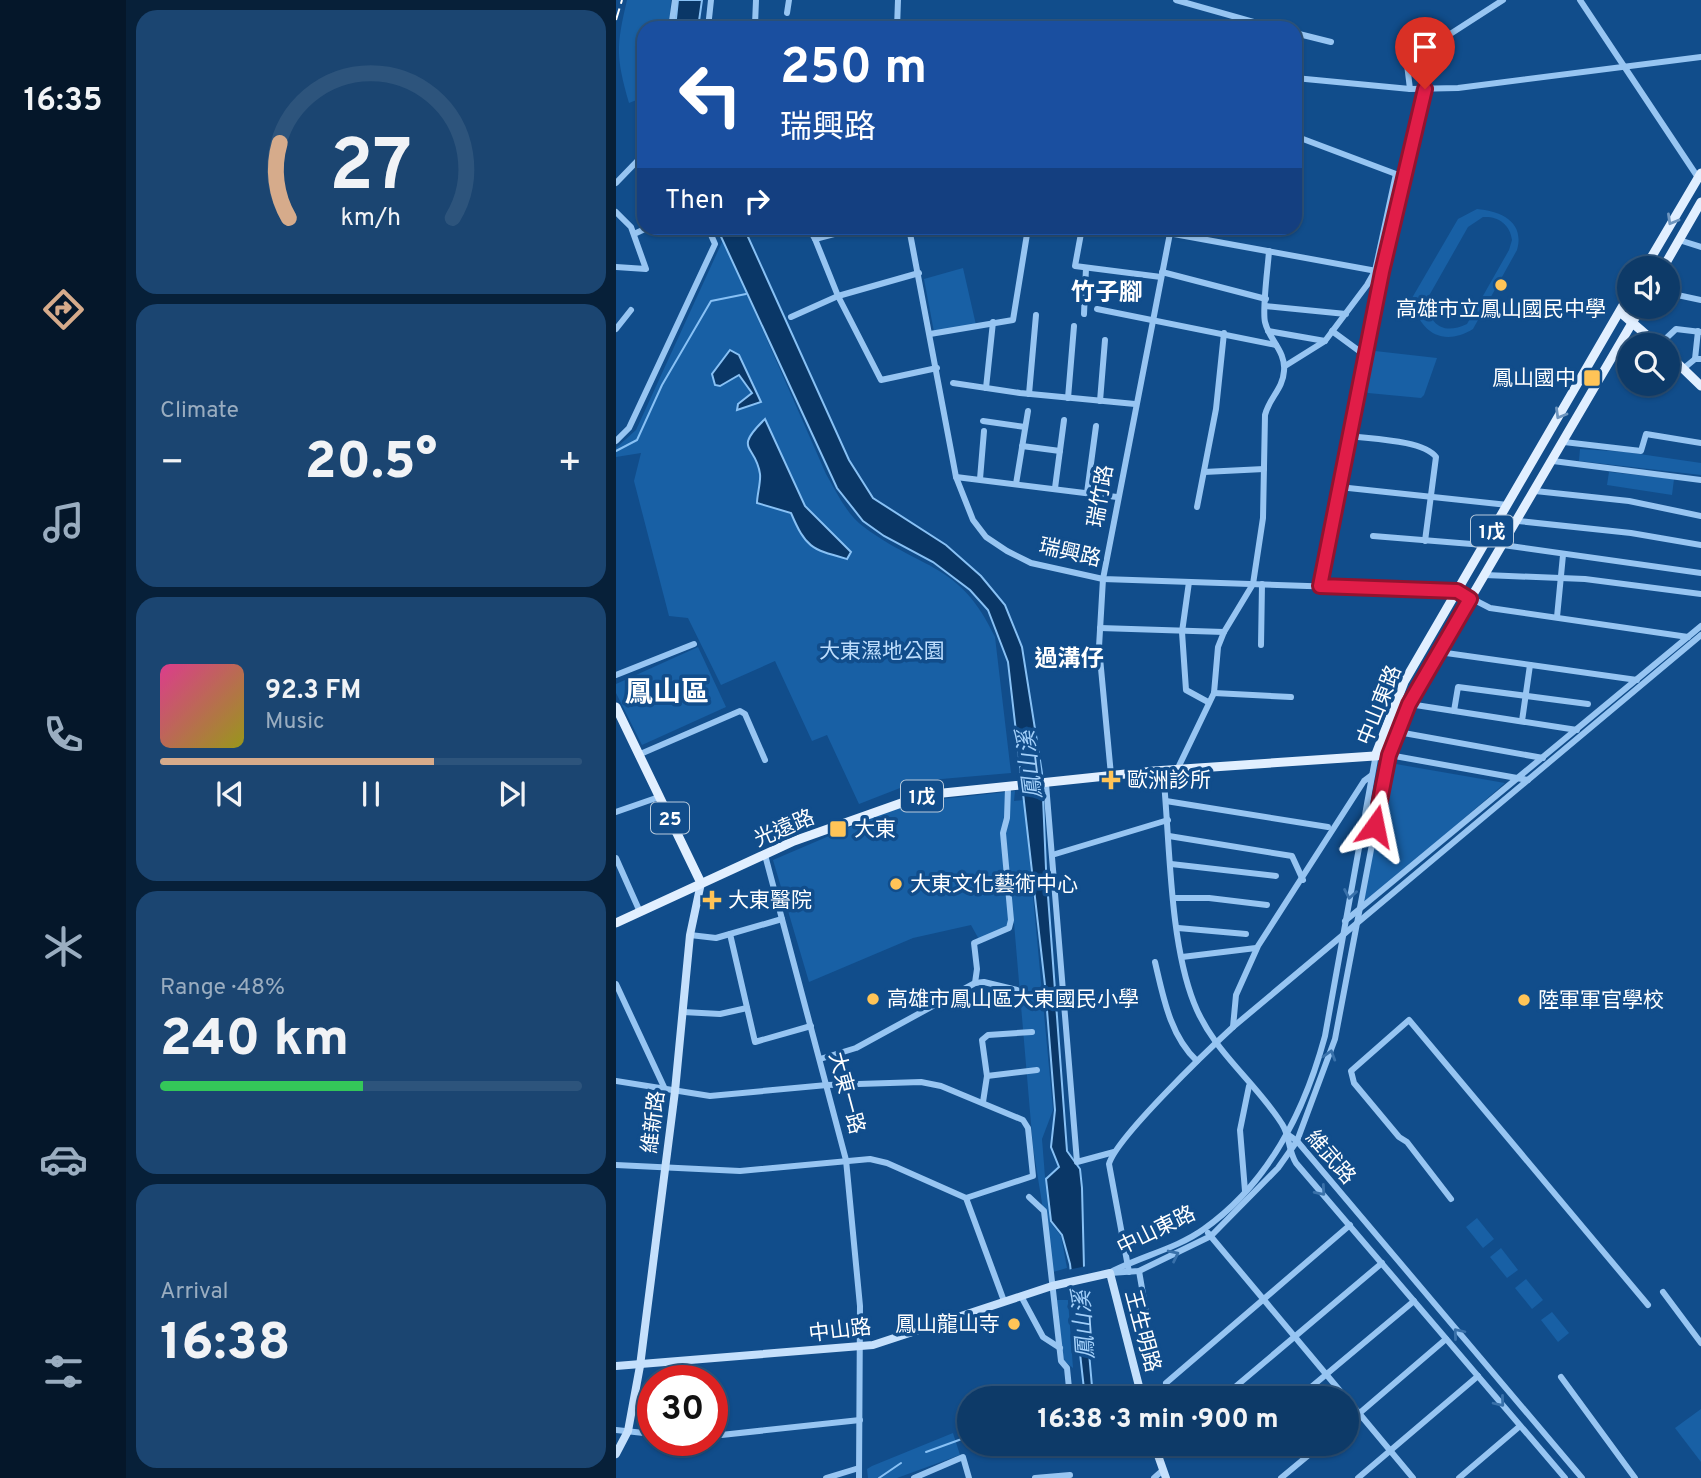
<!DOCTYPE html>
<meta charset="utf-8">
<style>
:root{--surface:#0d3a68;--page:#1b4571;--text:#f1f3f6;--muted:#9aadc0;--line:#2d547c;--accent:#d6ab8b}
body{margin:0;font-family:Overpass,"Noto Sans TC",sans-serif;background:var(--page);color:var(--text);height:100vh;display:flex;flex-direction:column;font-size:26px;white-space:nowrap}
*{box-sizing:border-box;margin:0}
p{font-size:23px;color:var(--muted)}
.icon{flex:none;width:38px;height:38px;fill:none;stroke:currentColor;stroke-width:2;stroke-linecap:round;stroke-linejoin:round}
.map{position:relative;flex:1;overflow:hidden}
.sheet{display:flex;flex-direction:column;gap:10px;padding:10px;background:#072039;width:490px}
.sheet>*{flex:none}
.banner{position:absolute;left:21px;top:21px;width:665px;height:214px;border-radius:21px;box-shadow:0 2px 5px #0004,0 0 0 2px var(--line);background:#1a4fa0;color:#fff;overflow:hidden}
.controls{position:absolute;left:1001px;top:256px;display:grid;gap:14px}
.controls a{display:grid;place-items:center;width:63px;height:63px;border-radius:50%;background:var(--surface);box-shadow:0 2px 5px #0004,0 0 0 2px var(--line);font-size:35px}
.speed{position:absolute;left:21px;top:1365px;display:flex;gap:14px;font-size:35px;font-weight:700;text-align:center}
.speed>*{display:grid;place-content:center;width:91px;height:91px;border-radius:50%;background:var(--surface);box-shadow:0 2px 5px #0004,0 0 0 2px var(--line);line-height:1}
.speed .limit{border:10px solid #d22;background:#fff;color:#111}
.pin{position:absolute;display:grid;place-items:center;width:60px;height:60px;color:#fff;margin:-72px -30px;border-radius:50% 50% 50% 0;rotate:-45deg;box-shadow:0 0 7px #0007}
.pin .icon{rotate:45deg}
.me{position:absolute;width:77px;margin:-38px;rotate:12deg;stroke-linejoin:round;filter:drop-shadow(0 0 5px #0008)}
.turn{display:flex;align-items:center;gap:24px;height:147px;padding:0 28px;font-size:32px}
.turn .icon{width:91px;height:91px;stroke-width:2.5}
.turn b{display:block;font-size:49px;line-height:60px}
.then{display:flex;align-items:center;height:66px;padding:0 28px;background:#0003;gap:14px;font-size:26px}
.big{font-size:52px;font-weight:800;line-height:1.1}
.sheet .card{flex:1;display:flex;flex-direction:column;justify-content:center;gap:10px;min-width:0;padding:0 24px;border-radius:21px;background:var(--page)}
.sheet .dial{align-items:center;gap:0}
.dial svg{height:182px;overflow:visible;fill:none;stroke:var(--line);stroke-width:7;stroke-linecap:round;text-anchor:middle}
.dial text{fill:var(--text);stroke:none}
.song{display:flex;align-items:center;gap:21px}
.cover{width:84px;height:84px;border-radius:10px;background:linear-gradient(135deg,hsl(330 70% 55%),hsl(60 70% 35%))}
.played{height:7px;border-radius:4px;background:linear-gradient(90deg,var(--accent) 65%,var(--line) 65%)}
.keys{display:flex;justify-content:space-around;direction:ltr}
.heat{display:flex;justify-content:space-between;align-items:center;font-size:38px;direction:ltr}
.charge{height:10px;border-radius:5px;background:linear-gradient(90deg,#34c759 48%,var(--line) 0)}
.trip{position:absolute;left:341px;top:1386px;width:402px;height:70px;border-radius:35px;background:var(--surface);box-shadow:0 2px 5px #0004,0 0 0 2px var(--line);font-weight:800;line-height:70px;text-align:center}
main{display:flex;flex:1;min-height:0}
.tab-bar{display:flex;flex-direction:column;width:126px;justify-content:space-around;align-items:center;background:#05172a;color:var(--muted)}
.tab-bar .icon{width:49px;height:49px}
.tab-bar .selected{color:var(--accent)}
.tab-bar b{font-size:32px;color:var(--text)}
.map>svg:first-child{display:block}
</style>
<main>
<nav class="tab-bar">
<b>16:35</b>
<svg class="icon selected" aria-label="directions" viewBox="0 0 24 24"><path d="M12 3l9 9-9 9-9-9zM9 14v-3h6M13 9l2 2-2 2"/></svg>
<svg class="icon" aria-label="music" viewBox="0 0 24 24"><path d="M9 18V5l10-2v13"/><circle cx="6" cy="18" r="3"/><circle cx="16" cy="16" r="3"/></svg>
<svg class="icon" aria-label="phone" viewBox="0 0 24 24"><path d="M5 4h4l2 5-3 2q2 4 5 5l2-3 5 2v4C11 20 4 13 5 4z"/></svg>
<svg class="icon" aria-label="climate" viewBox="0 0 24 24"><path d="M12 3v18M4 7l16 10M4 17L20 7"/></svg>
<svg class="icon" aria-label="car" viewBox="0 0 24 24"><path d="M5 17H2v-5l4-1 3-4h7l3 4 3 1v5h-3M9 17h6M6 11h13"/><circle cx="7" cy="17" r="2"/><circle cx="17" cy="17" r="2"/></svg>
<svg class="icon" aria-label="filters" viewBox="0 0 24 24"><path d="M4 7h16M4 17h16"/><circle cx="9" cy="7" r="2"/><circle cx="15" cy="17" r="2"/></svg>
</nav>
<section class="sheet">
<div class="card dial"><svg viewBox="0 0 100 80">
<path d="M14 69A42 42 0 1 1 86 69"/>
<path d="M14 69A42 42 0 0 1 10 36" stroke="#d6ab8b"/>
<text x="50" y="56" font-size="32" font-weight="700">27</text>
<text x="50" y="72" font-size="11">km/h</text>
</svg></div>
<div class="card"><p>Climate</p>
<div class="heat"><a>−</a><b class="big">20.5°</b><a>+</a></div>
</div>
<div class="card">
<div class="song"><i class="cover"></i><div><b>92.3 FM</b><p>Music</p></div></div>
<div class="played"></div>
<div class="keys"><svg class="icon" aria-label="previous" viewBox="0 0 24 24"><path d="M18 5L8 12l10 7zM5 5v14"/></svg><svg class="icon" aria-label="pause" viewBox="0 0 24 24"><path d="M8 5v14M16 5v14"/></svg><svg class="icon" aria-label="next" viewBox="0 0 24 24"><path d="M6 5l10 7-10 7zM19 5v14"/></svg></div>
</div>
<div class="card"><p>Range · 48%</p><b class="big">240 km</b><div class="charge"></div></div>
<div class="card"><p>Arrival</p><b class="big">16:38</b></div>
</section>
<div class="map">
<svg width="1085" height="1478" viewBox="0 0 1085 1478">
<rect width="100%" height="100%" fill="#114d8b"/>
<g fill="#1860a5" fill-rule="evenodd">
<path d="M11,0H55L53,28H28V97L13,103C0,57 0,47 11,0Z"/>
<path d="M861,209C885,211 909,222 901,250L857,329C826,348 802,331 796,298L842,219ZM867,217C882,216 894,224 896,240L893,250L851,324C828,335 814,326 810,301L852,227Z"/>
<path d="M107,240L210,474C221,493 231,515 248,527C305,570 344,562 379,637L395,773L302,781L243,804L211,735L196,741L159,661L105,685L72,618L53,616L18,481L25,453L0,457V448L20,430Z"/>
<polygon points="347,268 360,325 318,332 308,279"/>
<polygon points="759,351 821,358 808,395 805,398 752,393 748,388 753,356"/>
<polygon points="964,449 1010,452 1085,463 1085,475 963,461"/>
<polygon points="993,472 1058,479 1056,495 991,485"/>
<polygon points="82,647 110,707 26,745 0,693 0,684"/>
<polygon points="774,763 889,783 741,911"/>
<polygon points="399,791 398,801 408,800 437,1110 426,1139 429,1177 436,1178 434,1222 445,1236 451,1268 437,1272 417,1147 398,923 365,943 355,925 297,938 193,982 157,860 290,803"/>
<polygon points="861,1218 878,1239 867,1248 850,1227"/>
<polygon points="885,1248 902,1270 891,1278 874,1257"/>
<polygon points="910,1279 927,1300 916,1309 899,1288"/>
<polygon points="441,1300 452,1300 457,1368 447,1360"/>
<polygon points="936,1312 953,1333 942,1342 925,1320"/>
<polygon points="1085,1409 1085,1462 1059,1428"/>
<polygon points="337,1433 344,1455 281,1478 252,1478 251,1469 256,1466"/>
</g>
<g fill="#0a3767" stroke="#88c1f5" stroke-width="2">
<polygon points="62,0 86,0 82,28 59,28"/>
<polygon points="101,228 128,228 233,460 257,498 330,545 365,576 389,605 406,647 426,773 430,869 451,1151 464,1169 466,1188 469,1307 477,1398 469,1398 454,1264 446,1235 435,1221 430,1179 443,1167 435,1147 439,1110 429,985 392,662 372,610 354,590 317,562 268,536 247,521 221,488"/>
<polygon points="114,350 123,355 145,402 121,410 122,404 136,393 123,375 104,386 99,385 96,374"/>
<path d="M149,419L189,506L235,552L231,559C195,549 190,548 175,513L141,503C141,495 145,482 144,474C140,444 116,451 149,419Z"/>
</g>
<polygon fill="#114d8b" points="471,1266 472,1294 455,1297 451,1270"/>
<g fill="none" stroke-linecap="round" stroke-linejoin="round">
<g stroke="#88c1f5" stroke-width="2">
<polyline points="0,451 21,440 46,385 95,301 130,294"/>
<polyline points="310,1452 354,1436"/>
<polyline points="263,1478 285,1463"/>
</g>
<g stroke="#97c5f2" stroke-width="6">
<polyline points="560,0 659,28"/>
<polyline points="964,0 1083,179"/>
<polyline points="171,13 173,0"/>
<polyline points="139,25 140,0"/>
<polyline points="55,28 59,0"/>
<polyline points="92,28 95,0"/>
<polyline points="264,28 291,28"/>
<polyline points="281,28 282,0"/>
<polyline points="679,33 715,42"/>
<polyline points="679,78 794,89 842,88 1085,57"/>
<polyline points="794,89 790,56 811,49 887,0"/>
<polyline points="679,136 780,174 791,175"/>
<polyline points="0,183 28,154"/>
<polyline points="0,212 15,227 30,269 0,267"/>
<polyline points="193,228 199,239 241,228"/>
<polyline points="293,228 340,477 357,520 370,537 391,551 415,563 487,579 841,591 874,608 1072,637"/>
<polyline points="466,228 459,266 545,277"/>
<polyline points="525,228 766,272"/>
<polyline points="18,234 31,228"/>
<polyline points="199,239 222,296 265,380 321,368"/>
<polyline points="1063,240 1085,247"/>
<polyline points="546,272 650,299"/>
<polyline points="1052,293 1085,300"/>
<polyline points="649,306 730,314"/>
<polyline points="481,309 660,345"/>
<polyline points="468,314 470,268"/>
<polyline points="175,317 222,296 303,273"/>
<polyline points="0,329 15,310"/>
<polyline points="652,331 709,341"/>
<polyline points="716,331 750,356"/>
<polyline points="314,334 397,320 412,228"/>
<polyline points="1043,345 1060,329 1085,332"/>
<polyline points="1079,359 1082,331"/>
<polyline points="669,366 709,341 751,285 759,271 780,174"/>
<polyline points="1067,369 1079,359 1085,359"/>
<polyline points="337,383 404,393 519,404"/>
<polyline points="370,388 377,322"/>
<polyline points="413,394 420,315"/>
<polyline points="452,398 458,326"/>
<polyline points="484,401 489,340"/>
<polyline points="367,421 409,427"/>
<path d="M734,436C755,439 807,440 820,457L809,541"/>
<polyline points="0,441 13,428 99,244 92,228"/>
<polyline points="948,442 1025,451 1030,434 1085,443"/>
<polyline points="406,446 444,451"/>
<polyline points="937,461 1085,480"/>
<polyline points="588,472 648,469"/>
<polyline points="340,477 501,497"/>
<polyline points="364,479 368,431"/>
<polyline points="400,484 412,411"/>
<polyline points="723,487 892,505"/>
<polyline points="439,488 448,420"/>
<polyline points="919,491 1013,501 1085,516"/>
<polyline points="471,493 480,426"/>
<polyline points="581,507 600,409 608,333"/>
<polyline points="902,521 1015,533 1085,545"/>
<polyline points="757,536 868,545"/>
<polyline points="887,545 1085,573"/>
<polyline points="869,575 969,579 1085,594"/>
<polyline points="573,582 566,632 570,690 592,702"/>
<polyline points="704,586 766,272 809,89"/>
<polyline points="941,617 947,555"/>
<polyline points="484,628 608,632"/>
<polyline points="645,645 646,584"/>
<polyline points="823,652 1021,680"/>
<polyline points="0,675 78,644"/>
<polyline points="598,693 675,697"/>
<polyline points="793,704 961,730"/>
<polyline points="838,711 842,687 972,704"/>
<polyline points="906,721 914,665"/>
<polyline points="782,732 927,758"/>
<polyline points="22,755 124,711 129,714 149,760"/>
<path d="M561,770L598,693L602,647L608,632L637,584L647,518L649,415C653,398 667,389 668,371C670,351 653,340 649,322C646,309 652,267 653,251"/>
<path d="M547,771C554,840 553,940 578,1003C597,1052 639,1081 666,1124C674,1136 672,1150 680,1163L949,1478"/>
<polyline points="495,775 483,647 487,579 555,228"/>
<polyline points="430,784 461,1162 498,1152"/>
<polyline points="550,801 712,827"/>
<polyline points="0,812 43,797"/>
<polyline points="553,836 676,856 687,880"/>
<polyline points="149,855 230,1160 244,1306 243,1478"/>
<polyline points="436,855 552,820"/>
<polyline points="0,858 24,912"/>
<polyline points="555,864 660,876"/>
<polyline points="558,898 593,898 651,905"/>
<polyline points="729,921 1085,626"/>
<polyline points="562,928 630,934"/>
<polyline points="114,934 139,1042 195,1026"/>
<polyline points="74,935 100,938 166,919"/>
<polyline points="566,957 640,948"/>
<path d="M539,962C547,996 554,1036 581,1061"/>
<polyline points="359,983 361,969 358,943 393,928 395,920 387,833 391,818 392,788"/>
<polyline points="0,984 48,1087"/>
<polyline points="67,1012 104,1014 131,1008"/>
<polyline points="617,1027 620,995 642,946 748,781 756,775"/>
<polyline points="204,1059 240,1048 359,983 368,982 401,990"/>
<polyline points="371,1076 421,1070"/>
<polyline points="0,1081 94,1096 211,1085 305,1082 325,1086 407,1120 412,1128 417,1176 350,1198"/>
<polyline points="367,1102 371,1076 366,1040 372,1035 416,1032"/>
<polyline points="671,1134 681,1141 966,1478"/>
<polyline points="0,1165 124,1171 254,1159 271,1163 350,1198 388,1301"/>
<polyline points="629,1191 624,1130 633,1086"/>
<polyline points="413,1197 428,1211 445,1361 451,1368 454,1398"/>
<polyline points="835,1199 791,1142 783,1137 738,1083 735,1071 793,1020 1032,1305"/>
<polyline points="592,1233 730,1398"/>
<polyline points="523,1271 532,1323"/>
<path d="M495,1272C525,1256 560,1249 588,1229C653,1183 689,1110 709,1036L760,754"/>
<path d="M513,1272L493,1164C500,1138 593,1049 617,1027L1085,635"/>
<polyline points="494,1273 523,1271 595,1236 662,1168 681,1141 719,1039 773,755 912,780"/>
<polyline points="1047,1292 1085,1343"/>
<polyline points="405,1296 427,1337 444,1348"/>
<polyline points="945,1377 1019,1478"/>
<polyline points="550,1383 734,1225"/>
<polyline points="606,1398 766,1263"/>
<polyline points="682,1398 798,1301"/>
<polyline points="732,1400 797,1478"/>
<polyline points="732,1423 830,1339"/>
<polyline points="0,1430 37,1434"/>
<polyline points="96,1436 244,1420"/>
<polyline points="210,1478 243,1468"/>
<polyline points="298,1478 347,1457 353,1478"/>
<polyline points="419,1478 454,1475"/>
<polyline points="538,1478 547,1470"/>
<polyline points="665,1478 706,1444"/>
<polyline points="742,1478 862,1376"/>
<polyline points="843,1478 904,1426"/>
</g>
<g stroke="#c5e0fc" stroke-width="8">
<polyline points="0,1366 257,1345 436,1286 494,1273 526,1398"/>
<polyline points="538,1444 550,1478"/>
<polyline points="0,1454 12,1431 24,1366 59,1091 74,935 85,883"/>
</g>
<g stroke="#e1efff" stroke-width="9">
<polyline points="1029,268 1085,173"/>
<polyline points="1047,268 1085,202"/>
<polyline points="1004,312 1042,345"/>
<polyline points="1052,354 1085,386"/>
<polyline points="0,707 85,883"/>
<polyline points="760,754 788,682 1013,295"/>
<polyline points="0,923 178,841 308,795 538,771 773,755 798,695 1026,306"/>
</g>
<polyline stroke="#fff" stroke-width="2" stroke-dasharray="12 5" stroke-linecap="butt" points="0,20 6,0"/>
</g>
<defs><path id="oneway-chevron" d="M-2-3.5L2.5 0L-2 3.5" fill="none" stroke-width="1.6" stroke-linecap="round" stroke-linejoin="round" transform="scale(1.75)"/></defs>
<g stroke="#6f96bf">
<use href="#oneway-chevron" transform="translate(1056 220) rotate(120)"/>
<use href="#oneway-chevron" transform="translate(944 414) rotate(120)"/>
</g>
<g stroke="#3971aa">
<use href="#oneway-chevron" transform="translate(734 894) rotate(100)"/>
<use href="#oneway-chevron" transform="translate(714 1055) rotate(-73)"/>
<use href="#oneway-chevron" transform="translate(705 1191) rotate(49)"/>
<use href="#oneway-chevron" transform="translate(558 1255) rotate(-26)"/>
<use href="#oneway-chevron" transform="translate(842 1333) rotate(-130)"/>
<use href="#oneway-chevron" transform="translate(884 1402) rotate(50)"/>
</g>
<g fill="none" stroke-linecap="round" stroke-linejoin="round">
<g stroke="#92132f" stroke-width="18">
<polyline id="route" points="759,826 773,755 793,704 854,599 841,591 704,586 766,272 809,89"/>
</g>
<use href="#route" stroke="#e11d48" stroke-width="12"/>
</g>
<g fill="#ffc457" stroke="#114d8b" stroke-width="2.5">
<circle cx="885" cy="285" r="7"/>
<rect x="967" y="369" width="18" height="18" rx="3.5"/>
<path d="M491.5 769.5h7v7h7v7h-7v7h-7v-7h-7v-7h7z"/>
<rect x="213" y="820" width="18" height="18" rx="3.5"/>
<circle cx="280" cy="884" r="7"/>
<path d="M92.5 889.5h7v7h7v7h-7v7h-7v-7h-7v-7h7z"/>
<circle cx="257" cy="999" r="7"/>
<circle cx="908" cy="1000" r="7"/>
<circle cx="398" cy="1324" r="7"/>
</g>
<g text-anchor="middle" stroke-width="7" stroke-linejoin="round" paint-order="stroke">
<g fill="#114d8b" stroke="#b8cadc" stroke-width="2">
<rect x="855" y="515.5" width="42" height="31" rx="5"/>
<rect x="285" y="780.5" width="42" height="31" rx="5"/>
<rect x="35" y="802.5" width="38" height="31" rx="5"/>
</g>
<g font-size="19" font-weight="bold" fill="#fff">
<text x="876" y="538">1戊</text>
<text x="306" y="803">1戊</text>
<text x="54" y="825">25</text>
</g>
<g font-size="21" fill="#fff" stroke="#114d8b" text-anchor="start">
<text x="885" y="316" text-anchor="middle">高雄市立鳳山國民中學</text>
<text x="960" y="385" text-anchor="end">鳳山國中</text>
<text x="511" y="787">歐洲診所</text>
<text x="238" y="836">大東</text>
<text x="294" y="891">大東文化藝術中心</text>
<text x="112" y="907">大東醫院</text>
<text x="271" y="1006">高雄市鳳山區大東國民小學</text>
<text x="922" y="1007">陸軍軍官學校</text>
<text x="384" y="1331" text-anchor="end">鳳山龍山寺</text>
</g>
<g font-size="21" fill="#fff" stroke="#114d8b">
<text transform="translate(484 496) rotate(-80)" y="7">瑞竹路</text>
<text transform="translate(454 552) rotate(13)" y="7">瑞興路</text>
<text transform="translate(763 705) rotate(-68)" y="7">中山東路</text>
<text transform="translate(168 828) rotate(-23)" y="7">光遠路</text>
<text transform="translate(231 1093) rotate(75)" y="7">大東一路</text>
<text transform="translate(37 1122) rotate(-83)" y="7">維新路</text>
<text transform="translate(715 1157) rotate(49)" y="7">維武路</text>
<text transform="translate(540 1230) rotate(-26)" y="7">中山東路</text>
<text transform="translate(224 1330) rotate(-7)" y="7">中山路</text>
<text transform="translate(527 1331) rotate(75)" y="7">王生明路</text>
</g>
<g font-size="21" fill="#bedefd" stroke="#114d8b">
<text x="266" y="658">大東濕地公園</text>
</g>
<g font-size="23" font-weight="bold" fill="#fff" stroke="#114d8b">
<text x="453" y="666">過溝仔</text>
</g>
<g font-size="23" font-style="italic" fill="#a2cff9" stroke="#114d8b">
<text transform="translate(413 765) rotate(-97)" y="8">鳳山溪</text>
<text transform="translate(467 1325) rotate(-94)" y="8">鳳山溪</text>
</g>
<g font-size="24" font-weight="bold" fill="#fff" stroke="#114d8b">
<text x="491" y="300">竹子腳</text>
</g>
<g font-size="28" font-weight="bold" fill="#fff" stroke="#114d8b">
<text x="51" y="701">鳳山區</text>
</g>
</g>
</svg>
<div class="controls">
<a><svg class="icon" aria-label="sound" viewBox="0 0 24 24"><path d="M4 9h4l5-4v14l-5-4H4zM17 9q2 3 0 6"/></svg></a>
<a><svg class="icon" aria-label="search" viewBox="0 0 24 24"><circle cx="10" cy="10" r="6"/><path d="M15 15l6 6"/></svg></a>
</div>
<div class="speed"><div class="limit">30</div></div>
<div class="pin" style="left:809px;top:89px;background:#d93025"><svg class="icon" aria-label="arrive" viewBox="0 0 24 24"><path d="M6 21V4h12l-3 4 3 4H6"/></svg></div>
<svg class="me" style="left:759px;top:826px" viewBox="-20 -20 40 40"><path d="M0-17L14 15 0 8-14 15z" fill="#e11d48" stroke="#fff" stroke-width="4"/></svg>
<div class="trip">16:38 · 3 min · 900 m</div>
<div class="banner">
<div class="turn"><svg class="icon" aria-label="left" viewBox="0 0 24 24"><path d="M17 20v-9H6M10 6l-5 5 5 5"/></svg><div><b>250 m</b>瑞興路</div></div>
<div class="then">Then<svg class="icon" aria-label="right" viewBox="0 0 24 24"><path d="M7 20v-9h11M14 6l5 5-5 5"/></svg></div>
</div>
</div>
</main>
